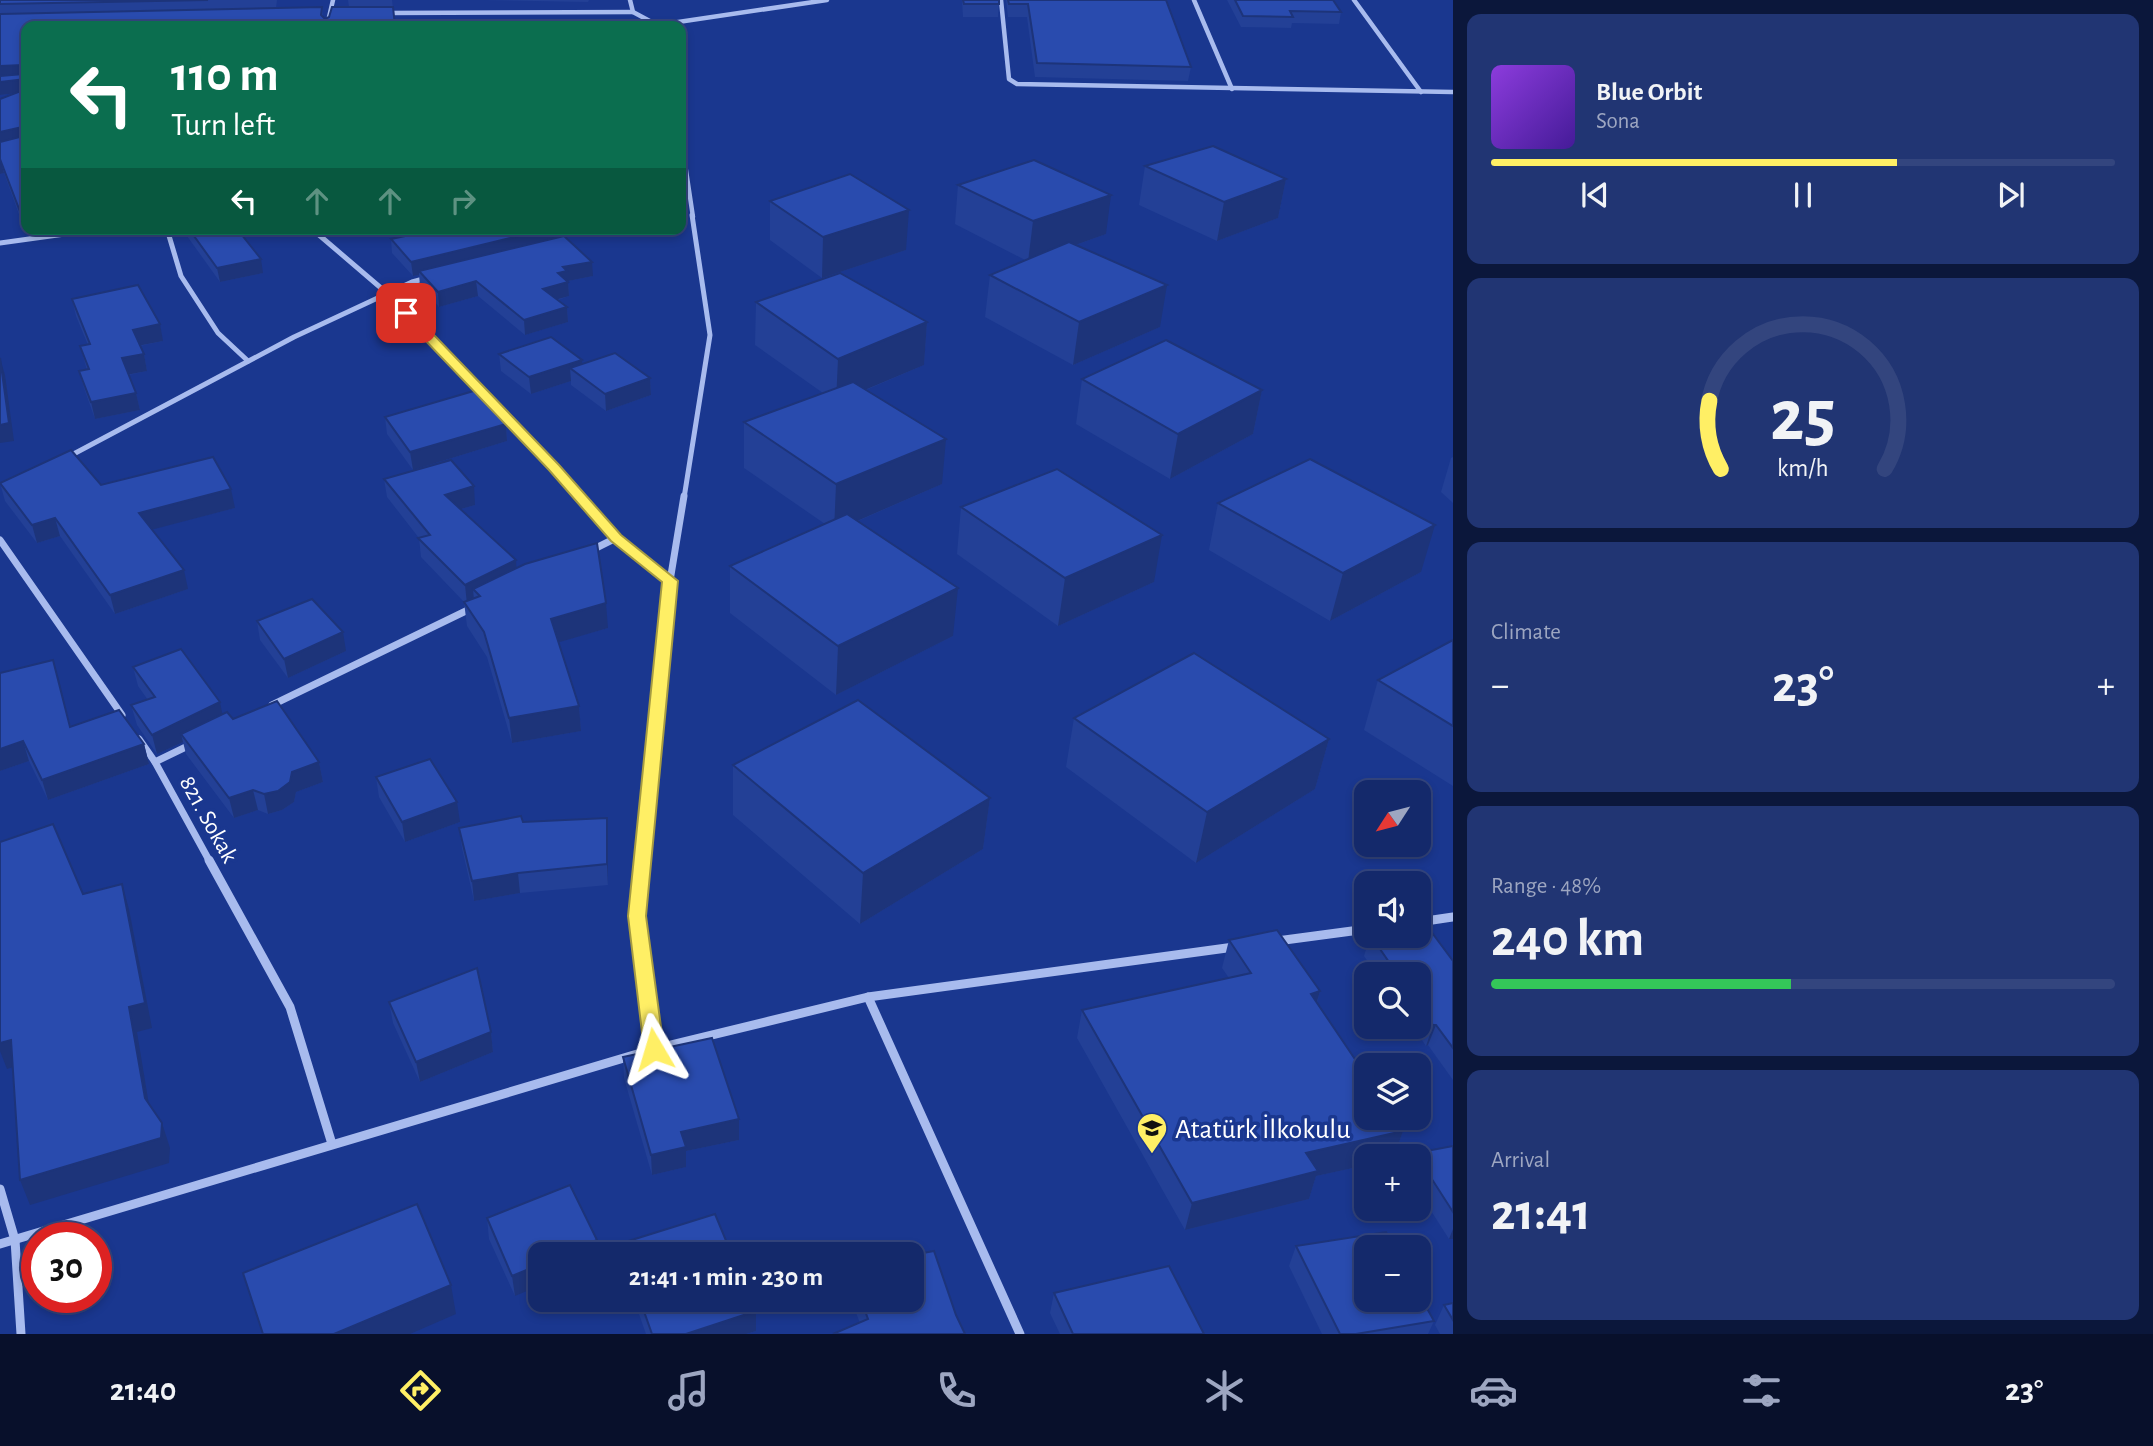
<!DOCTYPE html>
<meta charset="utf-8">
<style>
:root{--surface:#14296b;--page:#213573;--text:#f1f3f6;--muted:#9da6c1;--line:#33457e;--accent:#ffef65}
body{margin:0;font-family:"Alegreya Sans",sans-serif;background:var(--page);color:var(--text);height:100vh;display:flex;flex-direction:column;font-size:26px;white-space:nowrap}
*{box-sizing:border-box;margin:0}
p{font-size:23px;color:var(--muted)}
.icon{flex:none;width:38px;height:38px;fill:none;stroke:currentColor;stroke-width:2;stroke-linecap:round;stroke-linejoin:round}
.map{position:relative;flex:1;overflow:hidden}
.details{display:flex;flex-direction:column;gap:14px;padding:14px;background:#0b173b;width:700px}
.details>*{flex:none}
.guide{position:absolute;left:21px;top:21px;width:665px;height:214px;border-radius:14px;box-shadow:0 4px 10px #0003,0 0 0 2px var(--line);background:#0b6e4f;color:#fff;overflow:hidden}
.needle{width:46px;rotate:234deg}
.buttons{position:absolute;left:1354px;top:780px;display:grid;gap:14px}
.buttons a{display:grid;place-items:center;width:77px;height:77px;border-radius:14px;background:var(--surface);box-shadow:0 4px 10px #0003,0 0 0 2px var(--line);font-size:35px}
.speed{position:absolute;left:21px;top:1222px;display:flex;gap:14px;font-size:35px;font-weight:700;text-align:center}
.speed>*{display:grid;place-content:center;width:91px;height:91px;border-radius:50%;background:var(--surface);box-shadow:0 4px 10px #0003,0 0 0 2px var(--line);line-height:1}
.speed .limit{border:10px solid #d22;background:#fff;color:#111}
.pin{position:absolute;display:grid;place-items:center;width:60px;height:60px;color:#fff;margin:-30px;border-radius:14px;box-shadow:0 4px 10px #0006}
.me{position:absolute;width:77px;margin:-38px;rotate:353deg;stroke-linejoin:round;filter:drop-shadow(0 0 5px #0008)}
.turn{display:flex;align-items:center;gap:24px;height:147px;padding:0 35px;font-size:32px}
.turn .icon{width:91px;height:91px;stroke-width:2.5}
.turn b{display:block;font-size:49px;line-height:60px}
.lanes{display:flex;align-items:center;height:66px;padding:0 35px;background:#0003;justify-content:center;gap:35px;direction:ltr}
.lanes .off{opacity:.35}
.big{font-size:52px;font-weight:700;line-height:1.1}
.details .widget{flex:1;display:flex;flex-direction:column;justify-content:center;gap:10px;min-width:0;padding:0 24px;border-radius:14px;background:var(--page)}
.details .dial{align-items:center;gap:0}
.dial svg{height:182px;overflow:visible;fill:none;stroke:var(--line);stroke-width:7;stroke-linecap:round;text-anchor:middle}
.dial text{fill:var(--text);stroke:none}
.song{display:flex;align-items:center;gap:21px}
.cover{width:84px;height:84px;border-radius:10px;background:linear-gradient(135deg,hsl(270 70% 55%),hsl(260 70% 35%))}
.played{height:7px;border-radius:4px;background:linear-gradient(90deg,var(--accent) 65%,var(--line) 65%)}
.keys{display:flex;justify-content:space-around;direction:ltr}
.heat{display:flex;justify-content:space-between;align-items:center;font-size:38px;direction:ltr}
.charge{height:10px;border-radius:5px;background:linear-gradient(90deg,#34c759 48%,var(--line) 0)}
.trip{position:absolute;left:528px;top:1242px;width:396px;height:70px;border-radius:14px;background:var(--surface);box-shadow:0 4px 10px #0003,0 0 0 2px var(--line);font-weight:700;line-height:70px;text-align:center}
.tabs{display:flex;height:112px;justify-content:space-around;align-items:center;background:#08102b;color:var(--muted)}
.tabs .icon{width:49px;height:49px}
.tabs .on{color:var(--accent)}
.tabs b{font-size:32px;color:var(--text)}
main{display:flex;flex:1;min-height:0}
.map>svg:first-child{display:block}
</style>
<main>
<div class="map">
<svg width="1453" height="1334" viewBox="0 0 1453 1334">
<rect width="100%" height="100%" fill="#1a378f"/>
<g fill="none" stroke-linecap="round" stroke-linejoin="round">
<g stroke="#a8bbee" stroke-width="4.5">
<polyline points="630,0 633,12 659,26"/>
<polyline points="1001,0 1009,79 1017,84 1453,92"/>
<polyline points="1194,0 1232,89"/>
<polyline points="1354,0 1421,92"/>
<polyline points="385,13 633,12"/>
<polyline points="658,25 827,0"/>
<polyline points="327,26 333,0"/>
<polyline points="681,137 693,217"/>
</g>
<g stroke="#a8bbee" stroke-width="5">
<polyline points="167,229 181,276 218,333 248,361"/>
<polyline points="312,229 388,294 581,498"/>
<polyline points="0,243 101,229"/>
<polyline points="66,458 294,337 412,282 427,278"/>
<polyline points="684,498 710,335 692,215"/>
</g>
<g stroke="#a8bbee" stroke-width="7">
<polyline points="579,496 616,538 670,581"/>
<polyline points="0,540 122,715"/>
<polyline points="590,551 616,538"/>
<polyline points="272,705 472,608"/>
<polyline points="139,739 155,762 210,862"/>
<polyline points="155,762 192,744"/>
<polyline points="642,862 670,581 684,496"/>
</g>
<g stroke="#a8bbee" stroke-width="9">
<polyline points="209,860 290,1007 332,1144"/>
<polyline points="642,860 637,916 654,1049"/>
<polyline points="1419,922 1453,917"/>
<polyline points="1277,941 1367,929"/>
<polyline points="868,997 1020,1334"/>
<polyline points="0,1189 15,1240 21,1334"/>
<polyline points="0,1244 654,1049 868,997 1234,947"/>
</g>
</g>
<g fill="#234096">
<polygon points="0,0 277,0 276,8 322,7 323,17 325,19 349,7 348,0 392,0 395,26 26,26 26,228 24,228 4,173 0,174 15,93 0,95"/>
<polygon points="482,0 589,0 588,2"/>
<polygon points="962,0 999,0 998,17 963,17"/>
<polygon points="1006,0 1166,0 1191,67 1188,81 1035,77 1027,17 1008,17"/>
<polygon points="1227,0 1333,0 1341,12 1339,24 1292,23 1291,28 1241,27"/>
<polygon points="1145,166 1286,179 1278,218 1217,241 1139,205"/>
<polygon points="958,185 1106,234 1076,245 1160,327 1073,365 985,317 990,275 1025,260 955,224"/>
<polygon points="770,201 906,250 822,278 770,240"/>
<polygon points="182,229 237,229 263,273 220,282"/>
<polygon points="415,229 554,229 555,238 593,276 568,281 569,296 558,300 567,307 568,322 525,335 478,296 439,307 420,285 419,275 413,276 392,253 391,239 418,234"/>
<polygon points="72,299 163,341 140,346 144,354 147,371 129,375 136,393 140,410 95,419 84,388 79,371 87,370 80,346 88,345 76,316"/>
<polygon points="756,302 927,322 924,365 866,390 942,484 858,521 953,636 836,695 730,613 730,566 825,524 744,468 744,422 823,393 755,345"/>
<polygon points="499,354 582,360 582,364 650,378 651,395 606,411 571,385 571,381 531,394 501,371"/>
<polygon points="1082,379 1262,390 1253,434 1170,479 1076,424"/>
<polygon points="385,417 506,424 507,441 413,470 387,434"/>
<polygon points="1453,457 1453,503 1441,492 1451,458"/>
<polygon points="384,479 475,505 461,509 516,568 608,628 558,642 579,706 581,731 512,743 487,657 467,626 464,602 421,557 419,538 387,497"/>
<polygon points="0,483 101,485 235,508 152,529 188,589 115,614 60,536 37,543 5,501"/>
<polygon points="1218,503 1421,572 1330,621 1209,550"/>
<polygon points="961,507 1154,582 1058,626 957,554"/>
<polygon points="257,621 346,651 288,678 260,640"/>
<polygon points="1453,640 1453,786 1364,730 1378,680"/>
<polygon points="53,660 71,727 144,744 149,764 48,800 29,761 0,771"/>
<polygon points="133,667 223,714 319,762 323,782 296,792 294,802 282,810 268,814 258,810 234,818 186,754 183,742 157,754 137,725 131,705 148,700 138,686"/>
<polygon points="1074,718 1329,739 1315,789 1196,863 1066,767"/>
<polygon points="733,765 990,798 983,849 860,924 733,815"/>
<polygon points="376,777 460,822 405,842 379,797"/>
<polygon points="607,818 608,885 520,893 474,901 462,848 459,828 523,822"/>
<polygon points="1370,936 1419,936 1453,961 1453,1080 1428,1045 1426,1046 1413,1027 1419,1027 1419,975 1377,975 1364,956"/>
<polygon points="1229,940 1320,991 1317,1003 1403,1131 1394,1157 1367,1157 1367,1165 1316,1176 1309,1199 1185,1230 1077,1038 1082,1010 1229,978 1222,968"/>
<polygon points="389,1002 491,1032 493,1052 420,1082 393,1023"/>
<polygon points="623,1057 739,1119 739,1140 686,1151 686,1167 652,1175 624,1078"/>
<polygon points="1453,1146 1453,1239 1449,1239 1419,1192 1419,1157 1414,1157 1416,1153"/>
<polygon points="570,1185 515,1296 489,1239 487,1218"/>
<polygon points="1296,1246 1434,1321 1428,1334 1322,1334 1289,1266"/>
<polygon points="1054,1293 1204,1334 1060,1334 1050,1313"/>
<polygon points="634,1300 752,1300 756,1311 756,1331 746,1334 646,1334"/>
<polygon points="851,1300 912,1300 956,1315 860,1323"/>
<polygon points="1453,1303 1453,1334 1440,1334 1435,1325 1444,1305"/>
</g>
<g fill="#1d347a">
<polygon points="23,65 26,77 0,79 0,66"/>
<polygon points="26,79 26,92 0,95 0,82"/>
<polygon points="22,127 26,140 0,146 0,132"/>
<polygon points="0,159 4,173 0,174"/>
<polygon points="1286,179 1278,218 1217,241 1224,202"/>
<polygon points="1111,195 1106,234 1028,262 1033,221"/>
<polygon points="909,210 906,250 822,278 823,237"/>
<polygon points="26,213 26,228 24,228 21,214"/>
<polygon points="548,229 554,229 555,242 419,271 419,275 413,276 411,262"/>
<polygon points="261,259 263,273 220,282 217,268"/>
<polygon points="592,262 593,276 568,281 569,296 544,303 543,289 563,267"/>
<polygon points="476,281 478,296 439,307 438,292"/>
<polygon points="1167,285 1160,327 1073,365 1079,322"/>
<polygon points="567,307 568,322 525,335 524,320"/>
<polygon points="927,322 924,365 836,402 838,359"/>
<polygon points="160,324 163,341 137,346 133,330"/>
<polygon points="144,354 147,371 126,375 122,358"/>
<polygon points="0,358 5,375 14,441 0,443"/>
<polygon points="582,360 583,377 570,368 571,381 531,394 529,377"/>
<polygon points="650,378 651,395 606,411 605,394"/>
<polygon points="1262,390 1253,434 1170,479 1178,434"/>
<polygon points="136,393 140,410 95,419 91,402"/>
<polygon points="506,424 507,441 413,470 410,452"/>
<polygon points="946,439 942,484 834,531 836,484"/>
<polygon points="474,486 475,505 447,513 445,495"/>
<polygon points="231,489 235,508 143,532 139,513"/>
<polygon points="55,518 60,536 37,543 32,525"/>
<polygon points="1435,525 1421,572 1330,621 1343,573"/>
<polygon points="1162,535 1154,582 1058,626 1065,578"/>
<polygon points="516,560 517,579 480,596 473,589 474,600 467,604 465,585"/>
<polygon points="184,570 188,589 115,614 110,595"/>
<polygon points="958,588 953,636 836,695 838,646"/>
<polygon points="606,603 608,628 553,644 551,619"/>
<polygon points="343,632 346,651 288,678 284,659"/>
<polygon points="53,660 59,680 75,747 70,727"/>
<polygon points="220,702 224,722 181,734 183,742 157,754 152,735"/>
<polygon points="579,706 581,731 512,743 509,718"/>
<polygon points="1329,739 1315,789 1196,863 1207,812"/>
<polygon points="23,741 29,761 0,771 0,749"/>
<polygon points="144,744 149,764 48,800 42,780"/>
<polygon points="319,762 323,782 296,792 294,802 282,810 268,814 264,794 292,772"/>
<polygon points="253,790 258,810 234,818 229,798"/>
<polygon points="990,798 983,849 860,924 863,873"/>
<polygon points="457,802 460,822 405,842 402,822"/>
<polygon points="607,818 608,838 608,885 607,864"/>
<polygon points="518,873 520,893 474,901 472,881"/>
<polygon points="122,884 129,909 152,1028 137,1032 152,1123 145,1098 129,1007"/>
<polygon points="1320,991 1312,1019 1311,994"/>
<polygon points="1433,1025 1436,1025 1428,1045 1426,1046"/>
<polygon points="491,1032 493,1052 420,1082 416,1062"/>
<polygon points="11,1040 20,1065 7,1069 0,1051 0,1043"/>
<polygon points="739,1119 739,1140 686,1151 686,1167 652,1175 651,1155 681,1132"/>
<polygon points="162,1123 170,1148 169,1163 30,1205 20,1180"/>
<polygon points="1403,1131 1394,1157 1367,1157 1367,1165 1316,1176 1309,1199 1185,1230 1192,1203 1306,1153"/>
<polygon points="1453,1229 1453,1239 1449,1239"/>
<polygon points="597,1240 598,1255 563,1255"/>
<polygon points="541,1264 541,1285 515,1296 512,1276"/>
<polygon points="451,1285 456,1314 410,1334 334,1334"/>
<polygon points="756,1311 756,1331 746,1334 686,1334"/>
</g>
<g fill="#294bae" stroke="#1d347a" stroke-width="2">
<polygon points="0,0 208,0 0,4"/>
<polygon points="963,0 999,0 999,4 964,4"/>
<polygon points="1008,0 1166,0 1191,67 1037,63 1028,4 1009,4"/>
<polygon points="1235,0 1333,0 1341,12 1290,11 1293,17 1243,16"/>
<polygon points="322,7 321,15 325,19 329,17 332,7 393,7 395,26 26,26 26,68 23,65 0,66 0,14"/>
<polygon points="26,71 26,79 0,82 0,76 23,74"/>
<polygon points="26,89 26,129 22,127 0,132 0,99"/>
<polygon points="26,132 26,213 21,214 0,159 0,142 24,136"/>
<polygon points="1213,146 1286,179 1224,202 1145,166"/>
<polygon points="1034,160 1111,195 1033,221 958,185"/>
<polygon points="850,174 909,210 823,237 770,201"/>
<polygon points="189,229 237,229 261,259 217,268"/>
<polygon points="422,229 548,229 411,262 391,239 424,232"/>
<polygon points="564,236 592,262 563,267 567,271 558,273 568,282 543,289 567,307 524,320 476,281 438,292 419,271"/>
<polygon points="1069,242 1167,285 1079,322 990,275"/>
<polygon points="840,273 927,322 838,359 756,302"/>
<polygon points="138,285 160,324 133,330 144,354 122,358 136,393 91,402 79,371 89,369 80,346 90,344 72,299"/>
<polygon points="551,337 582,360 529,377 499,354"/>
<polygon points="1166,340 1262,390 1178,434 1082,379"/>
<polygon points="615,353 650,378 605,394 570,368"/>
<polygon points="0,358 9,423 0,425"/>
<polygon points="853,382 946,439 836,484 744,422"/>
<polygon points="477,390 506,424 410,452 385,417"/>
<polygon points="71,450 101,485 213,457 231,489 139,513 184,570 110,595 55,518 32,525 0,483"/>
<polygon points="1310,459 1435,525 1343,573 1218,503"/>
<polygon points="451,460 474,486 445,495 516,560 465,585 418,538 430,535 384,479"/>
<polygon points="1057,469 1162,535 1065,578 961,507"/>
<polygon points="847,514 958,588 838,646 730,566"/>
<polygon points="597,543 606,603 551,619 579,706 509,718 484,632 464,602 480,596 473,589 525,564"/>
<polygon points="312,599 343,632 284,659 257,621"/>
<polygon points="1453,640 1453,726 1378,680"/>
<polygon points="181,649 220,702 152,735 131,705 155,697 133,667"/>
<polygon points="1194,653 1329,739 1207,812 1074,718"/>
<polygon points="53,660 70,727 119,710 144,744 42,780 23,741 0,749 0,673"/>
<polygon points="858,700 990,798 863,873 733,765"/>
<polygon points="277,701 319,762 292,772 290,782 278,791 264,794 253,790 229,798 181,734 227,712 233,719"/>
<polygon points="430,759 457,802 402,822 376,777"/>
<polygon points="521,816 523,822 607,818 607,864 518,873 472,881 459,828"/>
<polygon points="53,824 83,894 122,884 145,1003 129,1007 145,1098 162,1123 161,1138 20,1180 11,1040 0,1043 0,842"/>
<polygon points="1427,926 1453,961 1453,1048 1436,1025 1433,1025 1419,1005 1419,975 1398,975 1371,936 1419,936 1419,927"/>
<polygon points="1277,930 1320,991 1311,994 1367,1077 1367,1118 1394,1118 1403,1131 1306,1153 1318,1171 1192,1203 1082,1010 1251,973 1229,940"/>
<polygon points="477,968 491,1032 416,1062 389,1002"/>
<polygon points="712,1038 739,1119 681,1132 686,1147 651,1155 623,1057"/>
<polygon points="1453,1146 1453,1212 1419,1159 1419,1157 1418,1157 1416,1153"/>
<polygon points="570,1185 597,1240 563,1255 541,1255 541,1264 512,1276 487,1218"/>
<polygon points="417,1204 451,1285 334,1334 263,1334 243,1273"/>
<polygon points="715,1214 732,1255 623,1255 619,1244"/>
<polygon points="1386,1232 1394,1248 1367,1248 1367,1300 1419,1300 1419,1294 1434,1321 1356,1334 1340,1334 1296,1246"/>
<polygon points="934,1251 956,1315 965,1334 833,1334 868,1319 861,1300 912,1300 912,1255"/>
<polygon points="1169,1266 1204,1334 1073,1334 1054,1293"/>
<polygon points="640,1300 752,1300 756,1311 686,1334 652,1334"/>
<polygon points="1453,1303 1453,1320 1444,1305"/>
</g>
<polygon fill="#ffef65" stroke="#a69b42" stroke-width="2" points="402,311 411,311 559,465 621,535 678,581 646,916 664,1049 661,1055 654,1057 647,1055 644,1049 628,916 662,582 611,541 549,470 402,316"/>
<defs>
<g id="school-pin" transform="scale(1.575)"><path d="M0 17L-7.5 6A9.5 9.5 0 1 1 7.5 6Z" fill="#ffef65" stroke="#1a378f"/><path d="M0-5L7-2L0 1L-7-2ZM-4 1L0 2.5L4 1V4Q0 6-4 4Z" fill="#111"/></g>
</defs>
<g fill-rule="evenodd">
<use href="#school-pin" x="1152" y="1128"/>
</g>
<g text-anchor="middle" stroke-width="7" stroke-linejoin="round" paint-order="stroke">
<g font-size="24" fill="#fff" stroke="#1a378f">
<text transform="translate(209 819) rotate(61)" y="8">821. Sokak</text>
</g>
<g font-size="28" fill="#fff" stroke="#1a378f" text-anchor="start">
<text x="1175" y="1138">Atatürk İlkokulu</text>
</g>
</g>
</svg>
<div class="buttons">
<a><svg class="needle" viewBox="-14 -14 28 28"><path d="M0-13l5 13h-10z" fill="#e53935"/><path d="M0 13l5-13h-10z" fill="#9da6c1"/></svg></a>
<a><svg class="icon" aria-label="sound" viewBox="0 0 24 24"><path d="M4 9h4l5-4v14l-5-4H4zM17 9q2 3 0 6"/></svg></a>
<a><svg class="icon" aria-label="search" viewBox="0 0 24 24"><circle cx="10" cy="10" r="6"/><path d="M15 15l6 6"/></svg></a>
<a><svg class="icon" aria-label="layers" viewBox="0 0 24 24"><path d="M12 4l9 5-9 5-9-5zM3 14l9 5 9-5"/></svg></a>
<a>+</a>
<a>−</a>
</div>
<div class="speed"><div class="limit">30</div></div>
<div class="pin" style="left:406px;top:313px;background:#d93025"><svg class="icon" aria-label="arrive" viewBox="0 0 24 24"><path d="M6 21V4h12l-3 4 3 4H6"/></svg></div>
<svg class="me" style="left:654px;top:1049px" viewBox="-20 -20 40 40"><path d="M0-17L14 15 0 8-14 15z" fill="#ffef65" stroke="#fff" stroke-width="4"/></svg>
<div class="trip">21:41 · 1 min · 230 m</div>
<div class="guide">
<div class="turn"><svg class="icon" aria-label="left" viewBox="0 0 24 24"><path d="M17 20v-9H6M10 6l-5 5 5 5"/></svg><div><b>110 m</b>Turn left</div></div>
<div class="lanes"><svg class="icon" aria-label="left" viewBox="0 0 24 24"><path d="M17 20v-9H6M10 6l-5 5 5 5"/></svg><svg class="icon off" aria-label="ahead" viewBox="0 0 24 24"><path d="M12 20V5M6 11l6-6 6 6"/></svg><svg class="icon off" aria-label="ahead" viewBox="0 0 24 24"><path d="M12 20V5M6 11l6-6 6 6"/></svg><svg class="icon off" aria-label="right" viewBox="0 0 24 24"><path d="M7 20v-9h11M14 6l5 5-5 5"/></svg></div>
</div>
</div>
<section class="details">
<div class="widget">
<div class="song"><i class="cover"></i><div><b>Blue Orbit</b><p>Sona</p></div></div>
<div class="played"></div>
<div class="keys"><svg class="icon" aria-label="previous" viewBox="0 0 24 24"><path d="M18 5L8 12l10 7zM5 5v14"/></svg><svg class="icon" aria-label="pause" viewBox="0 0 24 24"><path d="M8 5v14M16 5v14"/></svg><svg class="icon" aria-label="next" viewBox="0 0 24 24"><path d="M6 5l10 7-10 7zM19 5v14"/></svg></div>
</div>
<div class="widget dial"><svg viewBox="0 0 100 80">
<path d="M14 69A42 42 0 1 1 86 69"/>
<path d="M14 69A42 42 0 0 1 9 39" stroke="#ffef65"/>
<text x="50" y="56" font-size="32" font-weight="700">25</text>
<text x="50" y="72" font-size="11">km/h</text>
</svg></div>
<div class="widget"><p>Climate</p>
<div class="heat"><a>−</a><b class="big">23°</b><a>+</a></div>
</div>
<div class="widget"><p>Range · 48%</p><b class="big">240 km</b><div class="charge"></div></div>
<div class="widget"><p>Arrival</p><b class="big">21:41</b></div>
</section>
</main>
<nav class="tabs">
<b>21:40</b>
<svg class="icon on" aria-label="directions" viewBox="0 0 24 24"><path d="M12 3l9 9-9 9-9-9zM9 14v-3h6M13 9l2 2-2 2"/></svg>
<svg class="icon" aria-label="music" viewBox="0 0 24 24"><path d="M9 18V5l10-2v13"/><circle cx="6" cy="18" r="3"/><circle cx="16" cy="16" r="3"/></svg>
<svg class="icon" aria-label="phone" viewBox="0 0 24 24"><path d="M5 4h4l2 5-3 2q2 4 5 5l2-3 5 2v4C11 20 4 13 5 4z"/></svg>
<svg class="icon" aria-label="climate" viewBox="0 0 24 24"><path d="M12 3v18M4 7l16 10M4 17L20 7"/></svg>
<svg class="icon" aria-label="car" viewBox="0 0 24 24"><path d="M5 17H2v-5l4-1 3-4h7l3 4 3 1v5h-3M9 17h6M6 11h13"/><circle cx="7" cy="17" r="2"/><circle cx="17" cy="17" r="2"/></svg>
<svg class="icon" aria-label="filters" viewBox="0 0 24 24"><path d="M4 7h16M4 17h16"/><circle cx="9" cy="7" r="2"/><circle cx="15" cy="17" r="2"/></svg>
<b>23°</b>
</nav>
